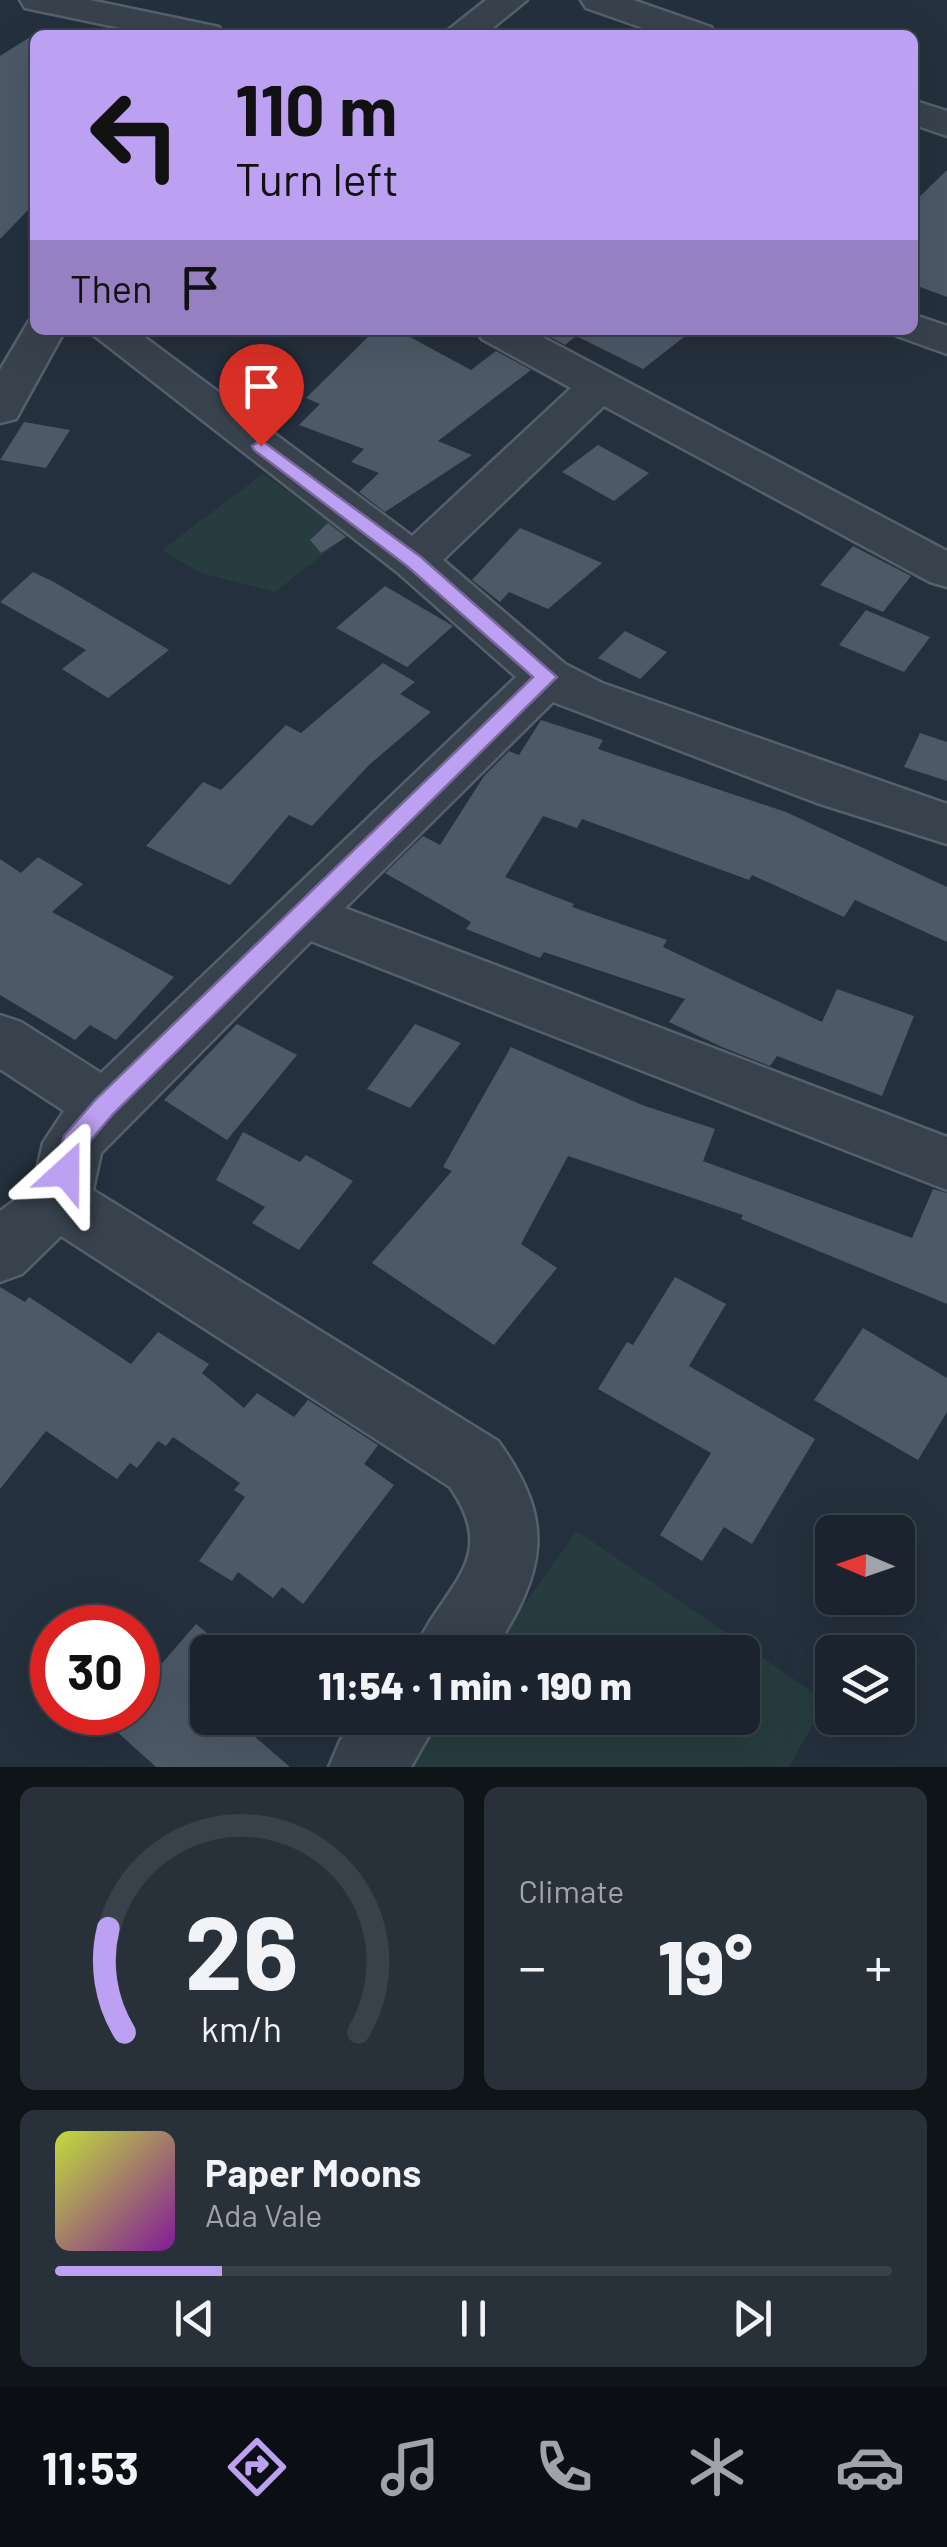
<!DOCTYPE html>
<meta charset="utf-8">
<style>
:root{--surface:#1b242e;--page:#28303a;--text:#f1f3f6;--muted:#a0a4aa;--line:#39414a;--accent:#bca0f2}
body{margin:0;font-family:Barlow,sans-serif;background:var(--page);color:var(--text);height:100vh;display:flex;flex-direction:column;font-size:38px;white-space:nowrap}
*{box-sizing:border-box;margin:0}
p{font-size:32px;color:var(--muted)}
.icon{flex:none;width:55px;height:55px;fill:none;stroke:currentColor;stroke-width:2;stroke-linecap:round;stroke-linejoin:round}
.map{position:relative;height:1767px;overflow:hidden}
.sheet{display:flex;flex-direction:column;gap:20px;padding:20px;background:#0f1419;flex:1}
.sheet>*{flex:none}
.top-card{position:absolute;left:30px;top:30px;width:888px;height:305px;border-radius:15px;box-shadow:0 10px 40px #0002,0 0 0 2px var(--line);background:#bca0f2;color:#111;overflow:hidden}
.needle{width:65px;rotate:272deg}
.controls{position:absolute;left:815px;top:1515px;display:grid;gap:20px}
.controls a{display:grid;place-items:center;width:100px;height:100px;border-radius:15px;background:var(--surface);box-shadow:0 10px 40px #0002,0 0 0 2px var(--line);font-size:50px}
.speed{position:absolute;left:30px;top:1605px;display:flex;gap:20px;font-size:50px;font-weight:700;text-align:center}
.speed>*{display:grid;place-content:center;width:130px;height:130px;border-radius:50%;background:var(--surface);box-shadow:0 10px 40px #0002,0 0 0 2px var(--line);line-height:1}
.speed .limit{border:15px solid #d22;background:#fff;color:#111}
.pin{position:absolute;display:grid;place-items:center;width:85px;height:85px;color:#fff;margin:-102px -42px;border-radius:50% 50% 50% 0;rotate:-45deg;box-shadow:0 0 10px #0007}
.pin .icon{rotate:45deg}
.me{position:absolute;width:110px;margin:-55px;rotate:24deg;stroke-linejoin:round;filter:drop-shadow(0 0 8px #0008)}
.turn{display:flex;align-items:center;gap:35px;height:210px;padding:0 40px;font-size:45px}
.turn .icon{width:130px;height:130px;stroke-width:2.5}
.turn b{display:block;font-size:70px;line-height:85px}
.then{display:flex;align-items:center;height:95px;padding:0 40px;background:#0003;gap:20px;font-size:38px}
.big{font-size:75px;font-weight:800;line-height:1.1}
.sheet .tile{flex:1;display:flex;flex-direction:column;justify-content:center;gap:15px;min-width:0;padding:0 35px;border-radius:15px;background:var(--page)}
.sheet .dial{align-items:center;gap:0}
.dial svg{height:260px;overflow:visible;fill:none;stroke:var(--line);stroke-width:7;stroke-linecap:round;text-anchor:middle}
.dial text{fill:var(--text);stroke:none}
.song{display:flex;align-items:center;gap:30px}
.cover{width:120px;height:120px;border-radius:15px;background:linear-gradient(135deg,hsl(70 70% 55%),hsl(290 70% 35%))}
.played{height:10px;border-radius:5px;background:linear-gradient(90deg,var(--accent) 20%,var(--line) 20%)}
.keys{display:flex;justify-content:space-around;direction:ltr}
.heat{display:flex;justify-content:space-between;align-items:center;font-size:55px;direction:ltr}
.sheet .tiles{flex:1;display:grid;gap:20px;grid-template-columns:1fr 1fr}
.tile:last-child{grid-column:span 2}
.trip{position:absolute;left:190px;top:1635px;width:570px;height:100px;border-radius:15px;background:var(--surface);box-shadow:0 10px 40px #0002,0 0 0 2px var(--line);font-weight:800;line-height:100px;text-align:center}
.tabs{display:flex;height:160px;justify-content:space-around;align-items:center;background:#0b0e12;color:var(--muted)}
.tabs .icon{width:70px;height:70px}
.tabs .selected{color:var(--accent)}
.tabs b{font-size:45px;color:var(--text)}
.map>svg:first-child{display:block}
</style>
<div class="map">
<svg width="947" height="1767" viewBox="0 0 947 1767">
<rect width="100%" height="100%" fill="#24303d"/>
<g fill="#263c3e">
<polygon points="263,474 349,535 275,592 201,573 162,550"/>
<polygon points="577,1531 826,1701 789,1767 405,1767 441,1718 742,1718 742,1652 489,1652"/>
</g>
<g fill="#4d5967">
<polygon points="35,34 35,203 0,239 0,56"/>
<polygon points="947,170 947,297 912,284 912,204"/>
<polygon points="375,330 397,330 471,370 496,351 531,370 438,441 472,455 385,512 359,492 379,473 351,462 364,449 299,425 320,404 306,398"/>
<polygon points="537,330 693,330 643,369 576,336 565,345"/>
<polygon points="24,422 70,430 46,468 0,460"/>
<polygon points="598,445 649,473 614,501 562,472"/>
<polygon points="328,523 346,537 321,553 310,540"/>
<polygon points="520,528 565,547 602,563 548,609 509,592 500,602 472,580"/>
<polygon points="853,546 911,576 883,612 820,585"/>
<polygon points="33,572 54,582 169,650 108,698 62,669 86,650 0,602"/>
<polygon points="385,586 453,626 407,667 336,628"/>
<polygon points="866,610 930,637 904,672 839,645"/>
<polygon points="625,631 667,652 640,679 598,658"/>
<polygon points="383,663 415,682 400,694 431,712 369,765 312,826 289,815 230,885 146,846 203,782 221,790 286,725 301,733"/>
<polygon points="541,720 603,740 598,749 786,812 947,887 947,942 855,900 844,917 752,875 749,880 582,819 577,828 543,816 505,877 574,904 572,907 667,940 663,947 822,1022 837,989 914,1016 882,1096 777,1056 770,1066 722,1047 669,1022 685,999 544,952 540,958 466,929 471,922 385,873 423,836 440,845 484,776 509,751 519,755"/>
<polygon points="920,733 947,742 947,781 904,767"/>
<polygon points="38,857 83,884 52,912 174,977 116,1040 90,1025 75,1040 0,995 0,859 21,873"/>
<polygon points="237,1024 297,1055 227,1140 164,1100"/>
<polygon points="415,1024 461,1043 410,1108 367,1089"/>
<polygon points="511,1047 642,1105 715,1129 703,1161 912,1238 933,1189 947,1193 947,1304 741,1219 743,1215 568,1156 521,1244 557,1268 494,1345 372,1263 452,1171 443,1167"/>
<polygon points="243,1132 300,1162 306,1155 353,1181 299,1250 252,1223 265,1207 216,1180"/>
<polygon points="675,1277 726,1304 689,1366 815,1439 752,1544 724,1527 702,1561 660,1535 711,1453 598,1389 627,1342 633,1345"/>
<polygon points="0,1287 25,1302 29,1297 131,1364 158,1332 209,1364 202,1373 244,1408 257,1393 294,1417 308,1400 378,1445 364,1464 394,1485 303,1604 282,1587 273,1598 238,1572 232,1581 199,1561 245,1497 234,1490 240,1483 173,1437 166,1446 158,1441 137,1468 130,1463 117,1479 46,1431 0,1489"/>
<polygon points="863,1328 947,1378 947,1412 918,1460 814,1400"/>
<polygon points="196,1624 230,1652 208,1652 208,1718 255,1718 246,1729 290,1767 156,1767 95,1712 138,1712 138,1691"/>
</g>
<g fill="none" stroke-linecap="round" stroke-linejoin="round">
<g stroke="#56606b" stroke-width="5">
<g id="minor">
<polygon points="20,0 90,0 219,27 224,35 154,35 25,8"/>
<polygon points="486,0 527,0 484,35 442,35"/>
<polygon points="581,0 633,0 711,27 716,35 663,35 586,8"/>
<polygon points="912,100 947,111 947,136 912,124"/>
<polygon points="912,314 947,326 947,354 897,336 893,330 912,330"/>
<polygon points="35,319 35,330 65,330 16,419 0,423 0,370 29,321"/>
<path d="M87,330H135L412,536L571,388L482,339L476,330H529L947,551V587L930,582L604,406L443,560L565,664L602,683L947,804V844L817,803L553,702L345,908L947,1137V1190L311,941L101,1153L93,1190L498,1441C557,1522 545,1572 493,1652H414C441,1586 502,1561 450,1487L61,1236L22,1274L0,1282V1211L33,1187L43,1143L64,1111L0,1069V1015L21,1022L101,1073L516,677L397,572Z"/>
<polygon points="357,1718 439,1718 411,1767 329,1767 340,1741"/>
</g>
</g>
<use href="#minor" fill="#38424d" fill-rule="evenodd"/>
</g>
<polygon fill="#bca0f2" stroke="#7a689d" stroke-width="2.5" points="261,440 421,557 557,677 113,1114 85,1147 75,1180 66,1183 54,1172 64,1136 96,1099 533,677 407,566 254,450 252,446"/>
</svg>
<div class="controls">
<a><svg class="needle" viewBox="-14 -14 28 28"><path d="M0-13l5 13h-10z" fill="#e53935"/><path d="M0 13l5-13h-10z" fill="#a0a4aa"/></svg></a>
<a><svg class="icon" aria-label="layers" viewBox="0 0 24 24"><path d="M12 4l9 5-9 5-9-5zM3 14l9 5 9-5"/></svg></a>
</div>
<div class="speed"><div class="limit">30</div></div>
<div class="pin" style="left:261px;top:446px;background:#d93025"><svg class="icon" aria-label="arrive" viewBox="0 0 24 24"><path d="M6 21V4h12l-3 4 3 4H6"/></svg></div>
<svg class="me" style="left:66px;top:1172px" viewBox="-20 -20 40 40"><path d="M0-17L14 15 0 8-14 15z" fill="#bca0f2" stroke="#fff" stroke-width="4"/></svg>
<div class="trip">11:54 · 1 min · 190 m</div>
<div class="top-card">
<div class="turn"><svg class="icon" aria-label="left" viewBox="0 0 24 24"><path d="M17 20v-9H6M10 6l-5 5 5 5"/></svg><div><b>110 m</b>Turn left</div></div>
<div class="then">Then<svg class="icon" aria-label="arrive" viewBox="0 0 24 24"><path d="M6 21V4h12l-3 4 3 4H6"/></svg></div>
</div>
</div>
<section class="sheet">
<div class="tiles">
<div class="tile dial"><svg viewBox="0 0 100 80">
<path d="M14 69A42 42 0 1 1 86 69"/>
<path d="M14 69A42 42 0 0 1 9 37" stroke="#bca0f2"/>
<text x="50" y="56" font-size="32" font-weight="700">26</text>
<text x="50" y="72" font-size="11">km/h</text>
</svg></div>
<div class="tile"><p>Climate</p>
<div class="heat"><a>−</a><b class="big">19°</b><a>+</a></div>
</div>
<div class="tile">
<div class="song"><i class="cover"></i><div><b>Paper Moons</b><p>Ada Vale</p></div></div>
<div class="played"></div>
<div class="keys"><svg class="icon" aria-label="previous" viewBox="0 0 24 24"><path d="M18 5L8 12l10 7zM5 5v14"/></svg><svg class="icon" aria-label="pause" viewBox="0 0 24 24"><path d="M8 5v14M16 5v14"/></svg><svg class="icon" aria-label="next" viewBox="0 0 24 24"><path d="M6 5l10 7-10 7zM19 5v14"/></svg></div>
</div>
</div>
</section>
<nav class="tabs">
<b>11:53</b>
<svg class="icon selected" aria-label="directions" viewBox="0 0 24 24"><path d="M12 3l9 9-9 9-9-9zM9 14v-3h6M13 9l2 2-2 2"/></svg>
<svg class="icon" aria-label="music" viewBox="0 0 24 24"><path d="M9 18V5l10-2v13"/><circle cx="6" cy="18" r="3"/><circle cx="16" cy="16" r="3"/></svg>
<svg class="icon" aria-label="phone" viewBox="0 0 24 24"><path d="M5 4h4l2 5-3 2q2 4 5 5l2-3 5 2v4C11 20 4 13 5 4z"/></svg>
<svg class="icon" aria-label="climate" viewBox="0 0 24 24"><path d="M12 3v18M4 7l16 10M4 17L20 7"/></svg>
<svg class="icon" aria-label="car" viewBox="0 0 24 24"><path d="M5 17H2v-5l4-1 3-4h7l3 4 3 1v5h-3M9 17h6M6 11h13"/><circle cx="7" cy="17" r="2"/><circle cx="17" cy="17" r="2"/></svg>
</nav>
